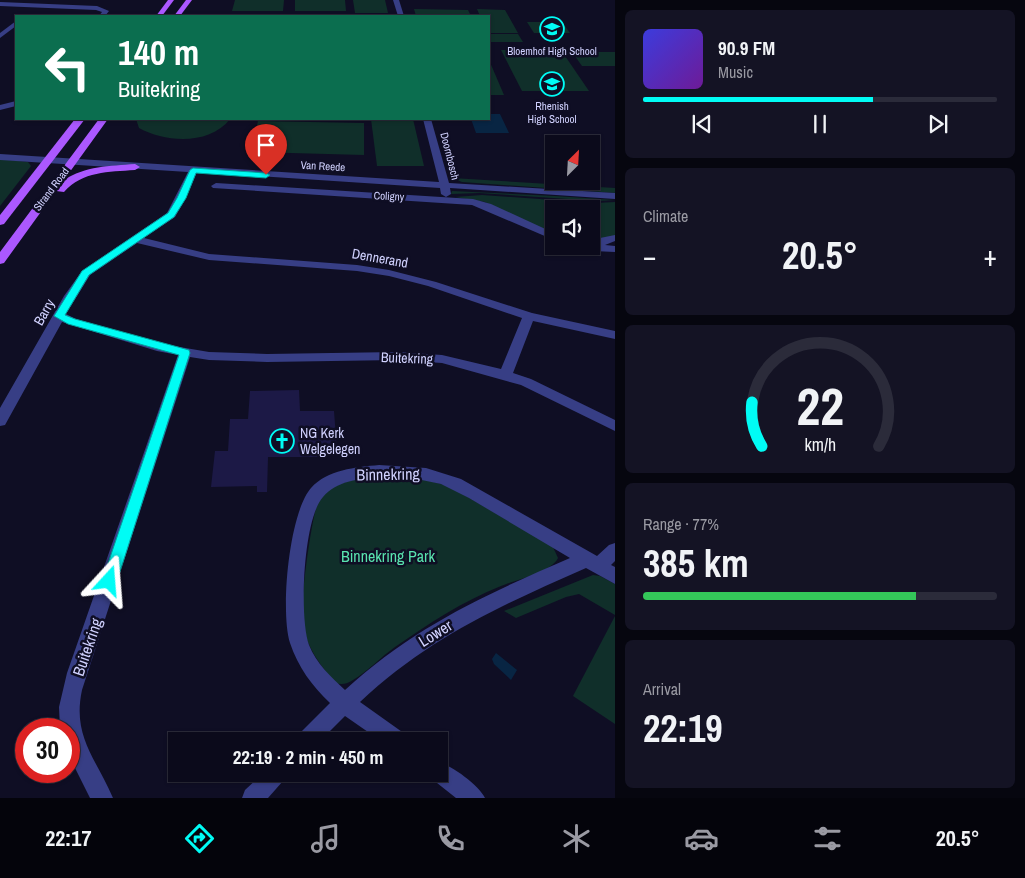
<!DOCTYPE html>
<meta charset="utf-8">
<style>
:root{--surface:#0b0a1b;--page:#141324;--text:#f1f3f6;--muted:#9a9aa3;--line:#2b2b3a;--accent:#00fcf5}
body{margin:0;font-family:"Archivo Narrow",sans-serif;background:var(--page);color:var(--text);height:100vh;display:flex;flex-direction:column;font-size:19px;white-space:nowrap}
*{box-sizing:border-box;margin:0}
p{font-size:16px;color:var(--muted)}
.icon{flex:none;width:28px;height:28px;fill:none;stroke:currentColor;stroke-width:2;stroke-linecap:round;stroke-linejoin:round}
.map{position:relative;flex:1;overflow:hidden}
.panel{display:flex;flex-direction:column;gap:10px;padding:10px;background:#06060f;width:410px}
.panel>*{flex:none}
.top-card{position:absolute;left:15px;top:15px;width:475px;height:105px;border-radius:0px;box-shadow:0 1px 4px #0004,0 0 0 1px var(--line);background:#0b6e4f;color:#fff;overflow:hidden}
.needle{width:32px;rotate:24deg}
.fabs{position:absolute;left:545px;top:135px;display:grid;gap:10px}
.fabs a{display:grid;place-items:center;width:55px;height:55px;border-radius:0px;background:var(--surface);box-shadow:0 1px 4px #0004,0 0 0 1px var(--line);font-size:25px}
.speed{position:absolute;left:15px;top:718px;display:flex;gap:10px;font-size:25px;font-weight:700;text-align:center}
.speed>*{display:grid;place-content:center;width:65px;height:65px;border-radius:50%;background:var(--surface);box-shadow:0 1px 4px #0004,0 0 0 1px var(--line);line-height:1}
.speed .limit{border:8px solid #d22;background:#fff;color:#111}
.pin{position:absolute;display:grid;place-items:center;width:42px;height:42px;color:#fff;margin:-51px -21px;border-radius:50% 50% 50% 0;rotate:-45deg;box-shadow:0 0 5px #0007}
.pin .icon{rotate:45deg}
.me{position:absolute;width:55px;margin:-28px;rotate:19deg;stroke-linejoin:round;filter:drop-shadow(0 0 4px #0008)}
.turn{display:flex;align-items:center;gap:18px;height:105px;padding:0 20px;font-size:22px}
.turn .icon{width:65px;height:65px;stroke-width:2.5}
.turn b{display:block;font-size:35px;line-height:42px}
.big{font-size:38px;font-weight:700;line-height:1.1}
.panel .widget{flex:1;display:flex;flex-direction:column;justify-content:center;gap:8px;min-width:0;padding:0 18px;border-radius:8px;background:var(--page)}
.panel .dial{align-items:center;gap:0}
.dial svg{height:130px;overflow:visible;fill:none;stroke:var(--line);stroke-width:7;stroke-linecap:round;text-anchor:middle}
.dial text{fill:var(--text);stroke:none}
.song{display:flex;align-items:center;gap:15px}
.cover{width:60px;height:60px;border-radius:8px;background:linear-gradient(135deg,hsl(240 70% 55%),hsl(280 70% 35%))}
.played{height:5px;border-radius:2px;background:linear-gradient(90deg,var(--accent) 65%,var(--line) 65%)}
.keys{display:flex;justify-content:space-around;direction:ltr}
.heat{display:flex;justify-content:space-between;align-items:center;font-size:28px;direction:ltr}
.charge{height:8px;border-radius:4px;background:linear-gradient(90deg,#34c759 77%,var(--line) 0)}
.trip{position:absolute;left:168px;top:732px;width:280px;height:50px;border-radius:0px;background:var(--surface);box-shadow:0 1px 4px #0004,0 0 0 1px var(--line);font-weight:700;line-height:50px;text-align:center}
.dock{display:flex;height:80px;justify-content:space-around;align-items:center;background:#04040b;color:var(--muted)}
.dock .icon{width:35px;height:35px}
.dock .on{color:var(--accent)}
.dock b{font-size:22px;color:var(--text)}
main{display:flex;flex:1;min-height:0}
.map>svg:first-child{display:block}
</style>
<main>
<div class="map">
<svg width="615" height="798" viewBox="0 0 615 798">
<rect width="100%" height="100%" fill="#0f0e24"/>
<g fill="#102f2a">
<polygon points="235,0 284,0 283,11 232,11"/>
<polygon points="295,0 345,0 346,11 295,11"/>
<polygon points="353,0 385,0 388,13 355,13"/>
<polygon points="414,9 468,10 471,16 416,16"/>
<polygon points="477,9 505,10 518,33 489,33 489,16 480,16"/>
<polygon points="527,22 562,22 570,33 534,33"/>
<polygon points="489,34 518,34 523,42 489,42"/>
<polygon points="501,50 561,50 589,91 522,91"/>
<polygon points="572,52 615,52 615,66 582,66"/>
<polygon points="489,60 504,95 489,95"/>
<path d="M136,119H230C210,145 166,143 139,128Z"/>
<polygon points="371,119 413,119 424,166 377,166"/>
<polygon points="258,121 364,123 364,155 251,152"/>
<polygon points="0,159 28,162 31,166 0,206"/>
<polygon points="452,178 615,188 615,193 462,182"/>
<polygon points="452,191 555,196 615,200 598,201 479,193 451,194"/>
<polygon points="482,195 596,203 615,202 615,237 591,243 591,209 554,209 554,234 485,202 455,197"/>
<path d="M381,477L418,478L449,486L553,547L558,558C552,572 515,580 501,586C463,601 428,624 395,647C381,657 368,671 353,680C347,684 342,685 335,683C320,665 307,647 302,624C299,611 312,510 319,500C332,480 361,478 381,477Z"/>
<polygon points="593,575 600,576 615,584 615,615 579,594 566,597 516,618 504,611"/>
<polygon points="615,616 615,724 573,696"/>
</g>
<g fill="#082543">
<polygon points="489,114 500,114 509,133 476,133 471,119 489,119"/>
<polygon points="496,653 517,670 511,680 494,664 492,659"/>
</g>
<polygon fill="#1c1946" points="299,390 300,411 334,411 337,451 317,451 318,457 268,457 267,492 257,492 257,486 211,487 215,451 228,451 230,419 248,419 250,391"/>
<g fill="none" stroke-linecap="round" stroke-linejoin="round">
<g fill="#373e85" fill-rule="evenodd">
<polygon points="393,0 399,0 404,16 398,16"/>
<polygon points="0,2 97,6 109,11 105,16 99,16 102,12 96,10 0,6"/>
<polygon points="16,21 16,26 0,38 0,33"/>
<polygon points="16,101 16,106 0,110 0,105"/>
<path d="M423,119H431L449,183L615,193V199L450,188L451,194L446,197L441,194L440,188L197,172L186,198L175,217L144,238L209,254L357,265L389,270L436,282L532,313L615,331V339L533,321L513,373L531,379L615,420V431L521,385L442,363L397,360L267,362L209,360L190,357L82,690C72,737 96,758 113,798H90L69,756V729H60L59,707L67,673L178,355L157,351L62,322L5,425L0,426V408L64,296L82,271L167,213L188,172L0,160V154L439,182ZM137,243L209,260L357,271L389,276L428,286L522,318L501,369L442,355L397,352L267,354L209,352L162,344L76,319L66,314L90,275Z"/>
<polygon points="216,183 473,199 491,204 554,233 554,240 472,205 213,188 211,186"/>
<polygon points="615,235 615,241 605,245 615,246 615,252 593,251 582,246 591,246 591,243 600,238"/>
<path d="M379,465L426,468L461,479L597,556L609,545L615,543V561L611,565L615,567V584L586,568C500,606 430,637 360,702L405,734L408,741H381L345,716L320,741H296L299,734L330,703C312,686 298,667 290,643C280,611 289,513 311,488C327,470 356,467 379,465ZM379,477L412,478L441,484L469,498L570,558C485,595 415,626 345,690C331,677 316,663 309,645C299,618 303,519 323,497C336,481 359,479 379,477Z"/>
<path d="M439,762C452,766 479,785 485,798H456L432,779L429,774H439Z"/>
<polygon points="262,774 286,774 283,781 268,798 242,798 245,790"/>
</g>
<g fill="#ab58ff" fill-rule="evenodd">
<polygon points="168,0 174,0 162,16 156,16"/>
<polygon points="186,0 192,0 180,16 174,16"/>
<polygon points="75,119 85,119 4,224 0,225 0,215"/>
<path d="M99,119H108L64,180C85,166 110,166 135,164L140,167L135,170C108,172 83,171 64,192L56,191L4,263L0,264V252Z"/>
</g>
</g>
<polygon fill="#00fcf5" stroke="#00a49f" points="193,168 266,173 270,175 266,178 196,173 186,198 174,217 89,275 65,315 75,319 189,350 190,353 117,581 114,586 109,588 104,586 102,581 179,355 68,324 54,316 82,271 168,213 177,198 190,170"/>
<defs>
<g id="school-ring" transform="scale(1.25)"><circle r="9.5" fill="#0f0e24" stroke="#00fcf5" stroke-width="1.5"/><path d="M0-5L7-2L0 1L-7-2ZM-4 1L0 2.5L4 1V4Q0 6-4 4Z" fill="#00fcf5"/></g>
<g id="church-ring" transform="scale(1.25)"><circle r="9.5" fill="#0f0e24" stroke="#00fcf5" stroke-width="1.5"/><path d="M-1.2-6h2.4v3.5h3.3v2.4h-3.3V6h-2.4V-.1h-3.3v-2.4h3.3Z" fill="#00fcf5"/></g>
</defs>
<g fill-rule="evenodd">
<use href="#school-ring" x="552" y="29"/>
<use href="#school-ring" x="552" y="84"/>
<use href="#church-ring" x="282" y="441"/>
</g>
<g text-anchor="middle" stroke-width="5" stroke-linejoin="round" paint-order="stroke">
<g font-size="11" fill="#d1d2ff" stroke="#0f0e24">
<text x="552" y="55">Bloemhof High School</text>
<text x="552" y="110">Rhenish<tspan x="552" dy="13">High School</tspan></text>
</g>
<g font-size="11" fill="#d1d2ff" stroke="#0f0e24">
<text transform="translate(450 156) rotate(76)" y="4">Doornbosch</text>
<text transform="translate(323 166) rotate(3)" y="4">Van Reede</text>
<text transform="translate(51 189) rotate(-53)" y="4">Strand Road</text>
<text transform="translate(389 196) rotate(3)" y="4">Coligny</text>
</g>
<g font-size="14" fill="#d1d2ff" stroke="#0f0e24">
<text transform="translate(380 258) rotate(10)" y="5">Dennerand</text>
<text transform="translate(44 312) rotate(-61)" y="5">Barry</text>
<text transform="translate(407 358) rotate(2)" y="5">Buitekring</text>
</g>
<g font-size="14" fill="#d1d2ff" stroke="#0f0e24" text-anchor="start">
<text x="300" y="438">NG Kerk<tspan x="300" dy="16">Welgelegen</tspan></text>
</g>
<g font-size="16" fill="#d1d2ff" stroke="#0f0e24">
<text transform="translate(388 474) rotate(-1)" y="6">Binnekring</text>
<text transform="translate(435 633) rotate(-32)" y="6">Lower</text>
<text transform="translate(87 647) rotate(-71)" y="6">Buitekring</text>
</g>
<g font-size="16" fill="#59e3af" stroke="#0f0e24">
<text x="388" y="562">Binnekring Park</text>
</g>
</g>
</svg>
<div class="fabs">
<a><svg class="needle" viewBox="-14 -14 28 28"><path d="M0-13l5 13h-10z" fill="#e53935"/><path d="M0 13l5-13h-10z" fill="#9a9aa3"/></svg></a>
<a><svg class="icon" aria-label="sound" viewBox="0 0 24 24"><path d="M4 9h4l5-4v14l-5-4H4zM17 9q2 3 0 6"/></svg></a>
</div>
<div class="speed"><div class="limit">30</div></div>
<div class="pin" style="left:266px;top:175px;background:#d93025"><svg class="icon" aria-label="arrive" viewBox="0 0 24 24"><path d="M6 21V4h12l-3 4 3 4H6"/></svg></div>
<svg class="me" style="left:109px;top:581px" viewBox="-20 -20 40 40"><path d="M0-17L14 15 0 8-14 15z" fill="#00fcf5" stroke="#fff" stroke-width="4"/></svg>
<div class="trip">22:19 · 2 min · 450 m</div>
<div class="top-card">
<div class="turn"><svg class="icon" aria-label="left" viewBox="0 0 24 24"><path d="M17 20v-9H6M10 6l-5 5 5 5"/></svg><div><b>140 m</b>Buitekring</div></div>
</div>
</div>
<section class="panel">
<div class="widget">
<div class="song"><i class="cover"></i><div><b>90.9 FM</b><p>Music</p></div></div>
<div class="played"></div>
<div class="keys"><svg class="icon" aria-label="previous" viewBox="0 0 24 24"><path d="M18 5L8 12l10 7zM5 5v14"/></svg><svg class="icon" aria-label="pause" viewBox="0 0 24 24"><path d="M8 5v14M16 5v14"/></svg><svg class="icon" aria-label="next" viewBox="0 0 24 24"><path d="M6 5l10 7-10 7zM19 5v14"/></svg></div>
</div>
<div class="widget"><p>Climate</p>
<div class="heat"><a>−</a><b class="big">20.5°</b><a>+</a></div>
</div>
<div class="widget dial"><svg viewBox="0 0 100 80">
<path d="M14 69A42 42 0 1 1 86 69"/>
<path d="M14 69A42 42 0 0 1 8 42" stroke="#00fcf5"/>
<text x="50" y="56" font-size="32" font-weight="700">22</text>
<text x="50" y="72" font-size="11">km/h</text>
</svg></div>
<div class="widget"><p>Range · 77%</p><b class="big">385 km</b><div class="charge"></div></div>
<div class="widget"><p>Arrival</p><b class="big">22:19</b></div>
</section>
</main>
<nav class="dock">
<b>22:17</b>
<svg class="icon on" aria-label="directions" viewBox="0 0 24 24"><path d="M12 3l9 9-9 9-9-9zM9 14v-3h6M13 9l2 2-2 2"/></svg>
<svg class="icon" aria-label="music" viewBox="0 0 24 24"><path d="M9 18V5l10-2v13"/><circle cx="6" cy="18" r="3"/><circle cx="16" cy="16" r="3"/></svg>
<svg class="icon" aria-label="phone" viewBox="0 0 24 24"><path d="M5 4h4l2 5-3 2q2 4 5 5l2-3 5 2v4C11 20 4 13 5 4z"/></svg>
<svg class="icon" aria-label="climate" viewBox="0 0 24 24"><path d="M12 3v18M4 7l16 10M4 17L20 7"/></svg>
<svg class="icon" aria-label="car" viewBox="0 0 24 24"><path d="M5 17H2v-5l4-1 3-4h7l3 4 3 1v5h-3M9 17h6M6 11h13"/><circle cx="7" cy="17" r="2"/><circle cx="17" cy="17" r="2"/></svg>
<svg class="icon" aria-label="filters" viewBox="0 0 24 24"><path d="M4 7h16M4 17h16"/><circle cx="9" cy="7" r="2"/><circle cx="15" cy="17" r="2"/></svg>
<b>20.5°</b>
</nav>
